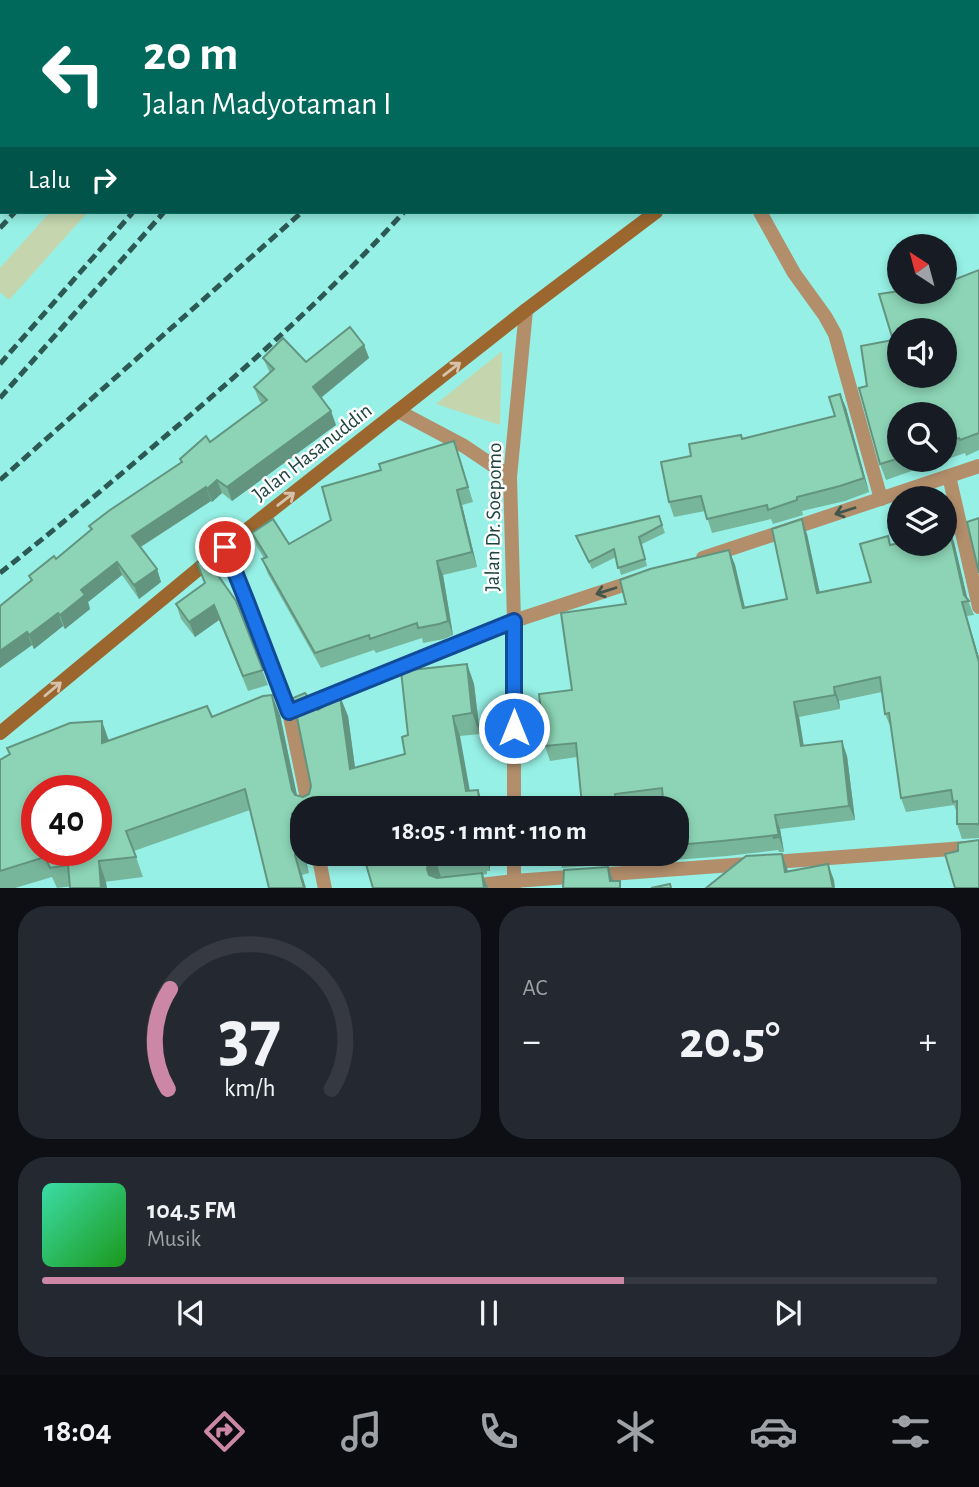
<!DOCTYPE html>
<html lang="id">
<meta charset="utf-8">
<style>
:root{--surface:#171b24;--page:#242831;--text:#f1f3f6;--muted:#9ea1a6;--line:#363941;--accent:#cc87a7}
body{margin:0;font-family:"Alegreya Sans",sans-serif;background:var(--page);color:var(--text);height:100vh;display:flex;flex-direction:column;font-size:26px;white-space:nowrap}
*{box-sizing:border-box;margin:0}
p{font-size:23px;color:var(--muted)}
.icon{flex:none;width:38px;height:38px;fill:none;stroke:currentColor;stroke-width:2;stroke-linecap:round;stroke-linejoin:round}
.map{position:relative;height:888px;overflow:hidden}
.drawer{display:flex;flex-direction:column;gap:18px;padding:18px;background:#0d0f14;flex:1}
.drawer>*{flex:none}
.top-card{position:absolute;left:0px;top:0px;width:980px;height:214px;box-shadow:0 4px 10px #0003;background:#00695c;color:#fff;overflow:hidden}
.needle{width:46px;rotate:324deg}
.buttons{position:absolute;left:887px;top:234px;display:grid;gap:14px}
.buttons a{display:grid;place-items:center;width:70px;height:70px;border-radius:50%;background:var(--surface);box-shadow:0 4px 10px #0003;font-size:35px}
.speed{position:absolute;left:21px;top:775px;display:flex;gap:14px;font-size:35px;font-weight:700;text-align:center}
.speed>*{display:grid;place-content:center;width:91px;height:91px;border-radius:50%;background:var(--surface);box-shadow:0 4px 10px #0003;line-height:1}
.speed .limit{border:10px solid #d22;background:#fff;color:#111}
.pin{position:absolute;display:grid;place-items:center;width:60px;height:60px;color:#fff;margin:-30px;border:4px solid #fff;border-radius:50%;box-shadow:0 2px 7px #0007}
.me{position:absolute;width:77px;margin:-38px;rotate:0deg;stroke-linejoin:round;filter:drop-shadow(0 0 5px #0008)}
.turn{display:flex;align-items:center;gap:24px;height:147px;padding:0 28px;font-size:32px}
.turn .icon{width:91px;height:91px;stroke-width:2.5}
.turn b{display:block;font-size:49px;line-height:60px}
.then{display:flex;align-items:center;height:66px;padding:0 28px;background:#0003;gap:14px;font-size:26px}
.big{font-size:52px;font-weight:700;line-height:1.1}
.drawer .widget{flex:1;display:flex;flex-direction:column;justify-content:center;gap:10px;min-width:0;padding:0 24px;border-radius:28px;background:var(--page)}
.drawer .dial{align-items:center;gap:0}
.dial svg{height:182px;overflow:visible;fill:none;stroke:var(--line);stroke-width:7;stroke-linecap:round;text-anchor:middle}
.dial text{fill:var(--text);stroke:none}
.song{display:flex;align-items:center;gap:21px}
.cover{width:84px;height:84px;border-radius:10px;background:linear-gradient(135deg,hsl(160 70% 55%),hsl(120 70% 35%))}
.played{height:7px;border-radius:4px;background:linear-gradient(90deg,var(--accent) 65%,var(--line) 65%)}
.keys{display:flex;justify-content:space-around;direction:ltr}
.heat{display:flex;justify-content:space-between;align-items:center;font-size:38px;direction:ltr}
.drawer .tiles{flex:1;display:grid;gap:18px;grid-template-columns:1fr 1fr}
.widget:last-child{grid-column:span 2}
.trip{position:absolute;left:290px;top:796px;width:399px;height:70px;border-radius:28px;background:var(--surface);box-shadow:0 4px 10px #0003;font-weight:700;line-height:70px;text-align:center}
.tabs{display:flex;height:112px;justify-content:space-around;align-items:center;background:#090b0e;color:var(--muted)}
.tabs .icon{width:49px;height:49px}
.tabs .on{color:var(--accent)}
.tabs b{font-size:32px;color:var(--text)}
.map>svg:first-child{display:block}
</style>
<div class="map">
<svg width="979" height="889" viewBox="0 0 979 889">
<rect width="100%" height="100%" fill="#96f0e5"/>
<g fill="#c5d6ae">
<polygon points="50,212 88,212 9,300 0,292 0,268"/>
<polygon points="502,351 500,425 436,404"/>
</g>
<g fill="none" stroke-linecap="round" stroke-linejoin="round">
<g stroke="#b28e6b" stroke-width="14">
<polyline points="915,0 915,2"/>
<polyline points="978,119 979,120"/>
<polyline points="760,212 794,273 825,316 835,334 881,499"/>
<polyline points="949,476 979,607"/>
<polyline points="225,547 247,602 289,712 309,808"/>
<polyline points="703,558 979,466"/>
<polyline points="289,712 514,621 638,580"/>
<polyline points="318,854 325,889"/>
<polyline points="444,889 514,881 979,847"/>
</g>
<g stroke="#b28e6b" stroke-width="14">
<polyline points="398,411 464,446 510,477"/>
<polyline points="514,808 514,621 510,477 526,310"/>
<polyline points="514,854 514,889"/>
</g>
<g stroke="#9b672e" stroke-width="14">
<polyline points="957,2 959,0"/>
<polyline points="0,733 225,547 526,310 656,212"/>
</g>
<g stroke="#2d5954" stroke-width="5" stroke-dasharray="10 5" stroke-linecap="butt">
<polyline points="106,2 109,0"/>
<polyline points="149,2 151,0"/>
<polyline points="182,2 185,0"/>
<polyline points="211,2 213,0"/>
<polyline points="324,2 326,0"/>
<polyline points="353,2 355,0"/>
<polyline points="541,2 543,0"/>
<polyline points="595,2 596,0"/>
<polyline points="0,61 2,60"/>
<polyline points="0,96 2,95"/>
<polyline points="0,147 2,146"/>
<polyline points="0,228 15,212"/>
<polyline points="0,364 133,212"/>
<polyline points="0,398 164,212"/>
<polyline points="0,480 302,212"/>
<path d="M0,573C57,528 113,481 168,434C251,364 331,292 404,212"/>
</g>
</g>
<g fill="#78b69c">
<polygon points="979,270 979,450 966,456 965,453 945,460 945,415 900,415 900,460 943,460 886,480 880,464 867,386 893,340 951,281"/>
<polygon points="364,345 369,358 321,398 336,425 232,501 222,493 212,502 211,501 141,547 157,569 161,582 139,599 122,575 88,602 90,609 65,629 63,626 34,649 32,645 0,668 0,606 31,581 29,576 56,559 91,530 89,526 181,462 180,459 210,442 262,404 259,400 254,387 270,373 263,358 306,362"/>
<polygon points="840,394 846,408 869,492 845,501 802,511 803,515 773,524 771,519 712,533 705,511 674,517 669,502 691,456 741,435 742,438 835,416"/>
<polygon points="459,456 473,502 462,505 477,567 443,575 453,635 444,639 423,643 422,638 376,653 374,650 321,668 268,574 262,559 264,558 257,547 252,533 289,544"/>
<polygon points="659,516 665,533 642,544 647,566 621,575 616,557 592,569 576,536"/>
<polygon points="807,534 819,592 871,582 891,545 954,542 967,598 974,615 967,616 979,658 979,838 962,839 957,824 957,813 954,805 906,812 901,798 891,728 885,714 882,692 839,701 840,709 799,717 804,746 847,756 855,820 780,829 784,852 779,852 778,850 727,856 673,860 671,854 677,854 677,808 663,803 620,808 583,808 577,757 550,761 545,746 572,690 626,604 729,550 735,565 745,607 787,599"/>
<polygon points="236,601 268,685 248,691 219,620 195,637 181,619 176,604"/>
<polygon points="467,664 474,684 480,734 460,736 303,808 303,834 300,834 303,854 304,854 309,873 302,875 250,810 134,851 143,877 57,888 52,877 15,888 0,888 0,760 109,741 212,717 280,715 297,795 303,797 309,794 311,786 318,710 348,716 355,768 405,754 408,735"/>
<polygon points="363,854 489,854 490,871 487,871 487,874 483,875 488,888 373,888"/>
<polygon points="557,854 611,854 612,864 562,868"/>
</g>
<g fill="#62947f">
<polygon points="364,345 369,358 318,400 313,387"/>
<polygon points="840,394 846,408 869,492 864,478"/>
<polygon points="331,411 336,425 232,501 227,487"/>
<polygon points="217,480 222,493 212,502 207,489"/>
<polygon points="206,487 211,501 137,549 132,536"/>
<polygon points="457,490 462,505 477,567 472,552"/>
<polygon points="802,519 807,534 823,607 817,593"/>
<polygon points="949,528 954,542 968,601 964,595"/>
<polygon points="729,550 735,565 748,622 743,608"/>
<polygon points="437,561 443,575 453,635 448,621"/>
<polygon points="117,562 122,575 88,602 90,609 65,629 60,615 81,590"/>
<polygon points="157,569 161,582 139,599 134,585"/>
<polygon points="962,602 979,658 979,662"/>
<polygon points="214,605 219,620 195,637 189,622"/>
<polygon points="58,613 63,626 34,649 29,635"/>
<polygon points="27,632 32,645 0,668 0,651"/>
<polygon points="467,664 474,684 480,734 472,713"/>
<polygon points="834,687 839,701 840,709 835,695"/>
<polygon points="272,695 280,715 300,810 292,790"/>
<polygon points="340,696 348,716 358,789 350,769"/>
<polygon points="794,702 799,717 806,761 801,746"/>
<polygon points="453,716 460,736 473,808 466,791"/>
<polygon points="102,721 109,741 102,743"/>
<polygon points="842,741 847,756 855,820 849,806"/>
<polygon points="478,790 485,808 480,808"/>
<polygon points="615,794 620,808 618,808"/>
<polygon points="292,814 300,834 303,848 303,854 304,854 309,873 302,853"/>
<polygon points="775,815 780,829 784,852 779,837"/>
<polygon points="484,854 489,854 490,871"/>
<polygon points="782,854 788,871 791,888 785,872"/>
<polygon points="295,855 302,875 306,888 304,888"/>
<polygon points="435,859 442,880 435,888 427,869 428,864"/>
<polygon points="99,861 106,882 107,888 101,888"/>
<polygon points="828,864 834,880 835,888 833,888"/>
<polygon points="608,867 614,883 610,881"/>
<polygon points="482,873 488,888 484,888"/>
</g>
<g fill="#8cd4b5" stroke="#62947f" stroke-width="2" fill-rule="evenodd">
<polygon points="721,0 733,0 734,2 718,2"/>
<path d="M979,270V433L960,440L959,438L945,443V415H900V458L880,464L859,388L867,386L861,346L893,340L879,294L900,291V292H945V282L951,281ZM900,331H945V376H900Z"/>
<polygon points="350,327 364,345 313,387 331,411 227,487 217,480 207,489 206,487 132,536 157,569 134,585 117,562 81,590 85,595 60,615 58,613 29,635 27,632 0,651 0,606 32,580 29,576 54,556 56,559 92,529 89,526 110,510 182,462 180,459 206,436 210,442 267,400 254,387 274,369 263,358 283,338 306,362"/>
<polygon points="840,394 864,478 840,486 797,497 797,500 768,510 767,505 707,519 701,496 669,502 661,462 691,456 689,444 741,435 742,439 835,416 829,397"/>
<polygon points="454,441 468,487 457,490 472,552 437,561 448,621 439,624 418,628 417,623 370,639 369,635 315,653 262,559 267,557 252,533 273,519 289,544 331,520 322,487 381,470 379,464"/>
<polygon points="659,516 662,525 639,537 645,559 618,568 614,549 589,562 576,536"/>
<polygon points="979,518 979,573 967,522"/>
<polygon points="802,519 817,593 871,582 860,544 888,536 890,545 900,543 900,544 945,544 945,529 949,528 964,595 969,601 962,602 979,662 979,825 977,824 957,824 957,801 953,802 951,790 901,798 889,713 885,714 880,677 834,687 835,695 794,702 801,746 842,741 849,806 775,815 779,837 773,838 777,835 722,841 677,845 677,808 664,808 662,788 615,794 616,802 582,805 576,743 545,746 539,694 572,690 561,613 626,604 620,580 650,569 729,550 743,608 787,599 772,529"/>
<polygon points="205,557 236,601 263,670 243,676 214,605 189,622 176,604 205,583 197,563"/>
<path d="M467,664L472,713L453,716L466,791L478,790L480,808H303V813L292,814L302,853L295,855L304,888H269L245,789L126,831L136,857L99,861L101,888H70L68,865L50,868L45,857L0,871V760L10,754L7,748L70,723L102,721V743L207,706L212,717L263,696L272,695L292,790L295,795L303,797L309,794L311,786L293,698L305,693L318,710L340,696L350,769L405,754L402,737L408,735L401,671ZM37,791H96V850H37Z"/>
<polygon points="979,840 979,888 955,888 945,854 958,851 958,843"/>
<polygon points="363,854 480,854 435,859 428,864 427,869 429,875 437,878 482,873 484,888 373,888"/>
<polygon points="782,854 785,872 828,864 833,888 706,888 746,856"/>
<polygon points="608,867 610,881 620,881 620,888 563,888 564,870"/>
<polygon points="670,884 671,888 651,888"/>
</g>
<defs><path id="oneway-shaft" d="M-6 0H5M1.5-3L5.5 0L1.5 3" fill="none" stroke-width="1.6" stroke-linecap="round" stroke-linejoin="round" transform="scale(1.75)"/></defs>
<g stroke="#d6c2ab">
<use href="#oneway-shaft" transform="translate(452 369) rotate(-38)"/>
<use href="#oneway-shaft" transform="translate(286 499) rotate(-38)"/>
<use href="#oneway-shaft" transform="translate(53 689) rotate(-40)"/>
</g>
<g stroke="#43564b">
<use href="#oneway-shaft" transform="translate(845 511) rotate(162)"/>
<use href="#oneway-shaft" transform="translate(606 591) rotate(162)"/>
</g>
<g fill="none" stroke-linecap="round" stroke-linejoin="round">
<g stroke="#114b97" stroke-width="18">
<polyline id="route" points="225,547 247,602 289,712 514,621 514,728"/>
</g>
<use href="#route" stroke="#1a73e8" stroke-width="12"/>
</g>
<g text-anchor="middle" stroke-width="5" stroke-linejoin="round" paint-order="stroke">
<g font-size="21" fill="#1e4440" stroke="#fefefe">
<text transform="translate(312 452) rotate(-38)" y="7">Jalan Hasanuddin</text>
<text transform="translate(493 517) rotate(-89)" y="7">Jalan Dr. Soepomo</text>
</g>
</g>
</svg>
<div class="buttons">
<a><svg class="needle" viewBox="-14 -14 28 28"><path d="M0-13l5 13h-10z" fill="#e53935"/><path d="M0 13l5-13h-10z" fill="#9ea1a6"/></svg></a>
<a><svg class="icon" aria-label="sound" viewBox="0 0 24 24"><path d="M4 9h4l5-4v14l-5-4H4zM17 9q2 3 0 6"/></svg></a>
<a><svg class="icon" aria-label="search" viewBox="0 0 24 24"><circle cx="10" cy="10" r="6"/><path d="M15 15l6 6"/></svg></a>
<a><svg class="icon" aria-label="layers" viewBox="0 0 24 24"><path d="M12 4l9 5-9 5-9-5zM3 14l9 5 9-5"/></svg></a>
</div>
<div class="speed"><div class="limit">40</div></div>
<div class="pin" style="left:225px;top:547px;background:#d93025"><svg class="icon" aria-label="arrive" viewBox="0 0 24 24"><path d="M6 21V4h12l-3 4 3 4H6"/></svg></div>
<svg class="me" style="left:514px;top:728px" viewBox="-20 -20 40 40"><circle r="17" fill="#1a73e8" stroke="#fff" stroke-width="3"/><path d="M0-11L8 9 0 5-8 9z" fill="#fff"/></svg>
<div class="trip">18:05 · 1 mnt · 110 m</div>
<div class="top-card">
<div class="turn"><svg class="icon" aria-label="left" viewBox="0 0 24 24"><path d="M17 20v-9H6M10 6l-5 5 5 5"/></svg><div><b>20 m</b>Jalan Madyotaman I</div></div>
<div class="then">Lalu<svg class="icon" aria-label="right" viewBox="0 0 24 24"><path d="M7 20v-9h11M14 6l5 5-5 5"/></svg></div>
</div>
</div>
<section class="drawer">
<div class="tiles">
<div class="widget dial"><svg viewBox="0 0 100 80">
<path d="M14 69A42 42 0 1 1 86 69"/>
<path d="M14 69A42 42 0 0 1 15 25" stroke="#cc87a7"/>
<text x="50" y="56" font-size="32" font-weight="700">37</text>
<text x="50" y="72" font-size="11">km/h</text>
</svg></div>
<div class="widget"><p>AC</p>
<div class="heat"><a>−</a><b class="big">20.5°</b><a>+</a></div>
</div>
<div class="widget">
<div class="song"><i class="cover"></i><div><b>104.5 FM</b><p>Musik</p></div></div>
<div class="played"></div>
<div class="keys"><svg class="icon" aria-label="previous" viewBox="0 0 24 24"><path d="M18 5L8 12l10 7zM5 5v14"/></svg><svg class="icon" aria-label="pause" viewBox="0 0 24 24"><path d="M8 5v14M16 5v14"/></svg><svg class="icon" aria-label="next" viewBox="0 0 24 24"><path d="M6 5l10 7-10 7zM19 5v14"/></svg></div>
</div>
</div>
</section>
<nav class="tabs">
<b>18:04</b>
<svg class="icon on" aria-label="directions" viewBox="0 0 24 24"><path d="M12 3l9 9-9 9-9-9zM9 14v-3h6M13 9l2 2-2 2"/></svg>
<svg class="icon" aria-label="music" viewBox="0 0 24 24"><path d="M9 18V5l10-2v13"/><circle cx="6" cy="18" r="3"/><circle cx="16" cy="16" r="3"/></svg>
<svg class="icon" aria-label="phone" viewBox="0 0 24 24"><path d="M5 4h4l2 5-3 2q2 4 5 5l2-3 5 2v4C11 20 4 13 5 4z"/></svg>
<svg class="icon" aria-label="climate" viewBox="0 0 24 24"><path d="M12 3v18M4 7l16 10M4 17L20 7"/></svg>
<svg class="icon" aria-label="car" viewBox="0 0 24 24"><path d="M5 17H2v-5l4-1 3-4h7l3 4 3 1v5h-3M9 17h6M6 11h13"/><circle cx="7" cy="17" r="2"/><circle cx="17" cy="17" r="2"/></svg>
<svg class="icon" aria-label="filters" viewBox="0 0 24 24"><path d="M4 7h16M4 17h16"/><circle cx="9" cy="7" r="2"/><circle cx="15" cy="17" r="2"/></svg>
</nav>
